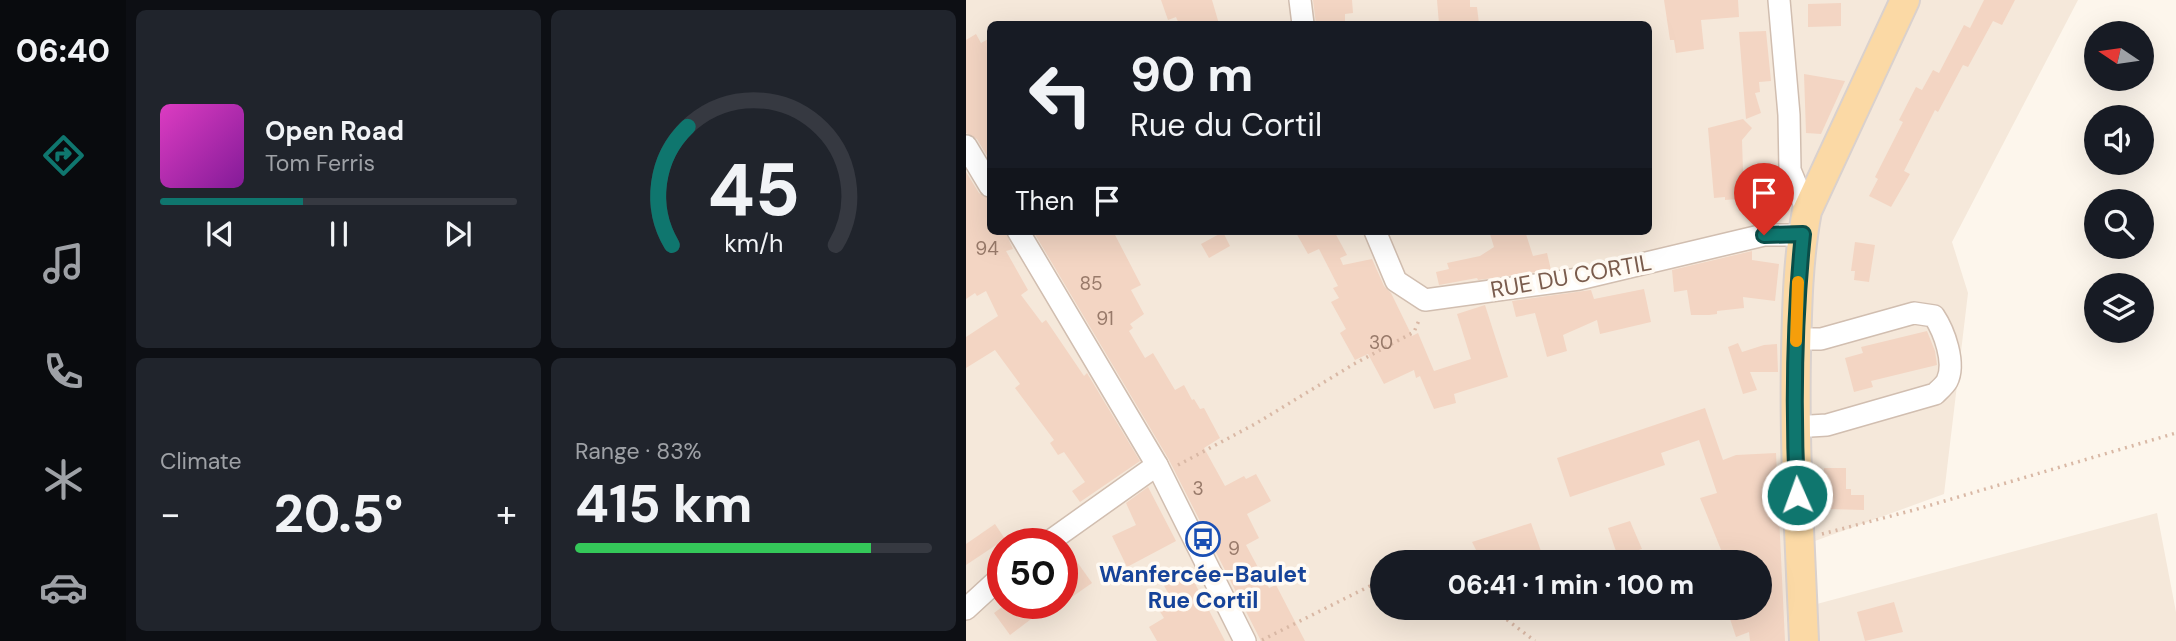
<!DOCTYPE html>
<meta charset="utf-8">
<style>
:root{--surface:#171b24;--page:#20242c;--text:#f1f3f6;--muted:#9ea1a6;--line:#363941;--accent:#0f766e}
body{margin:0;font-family:"DM Sans",sans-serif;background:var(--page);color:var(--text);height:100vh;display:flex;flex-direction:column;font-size:26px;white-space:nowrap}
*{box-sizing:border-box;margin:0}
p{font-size:23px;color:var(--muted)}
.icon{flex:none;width:38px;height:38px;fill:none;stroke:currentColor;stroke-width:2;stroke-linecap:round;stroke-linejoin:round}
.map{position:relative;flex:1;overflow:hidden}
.drawer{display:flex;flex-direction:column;gap:10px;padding:10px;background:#0d0f14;width:840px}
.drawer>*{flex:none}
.guide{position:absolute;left:21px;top:21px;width:665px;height:214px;border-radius:10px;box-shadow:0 7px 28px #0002;background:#171b24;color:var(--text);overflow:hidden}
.needle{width:46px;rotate:283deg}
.tools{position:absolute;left:1118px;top:21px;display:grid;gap:14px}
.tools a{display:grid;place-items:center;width:70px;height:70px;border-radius:50%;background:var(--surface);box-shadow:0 7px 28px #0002;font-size:35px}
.speed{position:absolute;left:21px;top:528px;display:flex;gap:14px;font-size:35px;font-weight:700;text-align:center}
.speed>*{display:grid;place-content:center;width:91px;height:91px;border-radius:50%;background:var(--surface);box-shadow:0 7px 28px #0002;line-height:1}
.speed .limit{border:10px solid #d22;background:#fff;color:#111}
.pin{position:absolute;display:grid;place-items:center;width:60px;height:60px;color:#fff;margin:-72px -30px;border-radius:50% 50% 50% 0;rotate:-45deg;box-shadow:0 0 7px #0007}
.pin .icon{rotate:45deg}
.me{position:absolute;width:77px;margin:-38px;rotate:358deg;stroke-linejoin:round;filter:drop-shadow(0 0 5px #0008)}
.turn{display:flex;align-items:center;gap:24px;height:147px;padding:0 28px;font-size:32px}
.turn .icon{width:91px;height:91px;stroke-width:2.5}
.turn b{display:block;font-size:49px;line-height:60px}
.then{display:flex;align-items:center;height:66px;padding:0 28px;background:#0003;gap:14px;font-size:26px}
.big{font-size:52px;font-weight:800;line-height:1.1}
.drawer .tile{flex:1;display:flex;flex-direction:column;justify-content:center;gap:10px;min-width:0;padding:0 24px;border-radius:10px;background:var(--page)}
.drawer .dial{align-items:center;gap:0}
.dial svg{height:182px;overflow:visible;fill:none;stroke:var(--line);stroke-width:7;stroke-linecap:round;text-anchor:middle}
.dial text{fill:var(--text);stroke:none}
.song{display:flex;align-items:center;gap:21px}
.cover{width:84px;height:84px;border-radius:10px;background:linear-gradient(135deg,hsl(310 70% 55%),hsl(290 70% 35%))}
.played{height:7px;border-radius:4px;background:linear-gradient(90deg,var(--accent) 40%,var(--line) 40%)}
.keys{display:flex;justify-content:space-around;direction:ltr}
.heat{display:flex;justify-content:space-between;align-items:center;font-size:38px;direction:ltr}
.charge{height:10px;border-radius:5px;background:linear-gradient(90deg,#34c759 83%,var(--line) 0)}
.drawer .tiles{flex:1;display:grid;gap:10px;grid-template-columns:repeat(2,1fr)}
.trip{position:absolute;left:404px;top:550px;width:402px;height:70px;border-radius:35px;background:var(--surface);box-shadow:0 7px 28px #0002;font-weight:800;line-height:70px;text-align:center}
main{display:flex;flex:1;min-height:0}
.tab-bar{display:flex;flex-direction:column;width:126px;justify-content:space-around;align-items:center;background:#090b0e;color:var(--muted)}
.tab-bar .icon{width:49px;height:49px}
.tab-bar .on{color:var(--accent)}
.tab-bar b{font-size:32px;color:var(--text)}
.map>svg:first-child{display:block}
</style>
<main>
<nav class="tab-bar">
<b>06:40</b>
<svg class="icon on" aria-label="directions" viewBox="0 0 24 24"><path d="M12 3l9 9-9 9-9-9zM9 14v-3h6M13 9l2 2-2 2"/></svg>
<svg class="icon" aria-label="music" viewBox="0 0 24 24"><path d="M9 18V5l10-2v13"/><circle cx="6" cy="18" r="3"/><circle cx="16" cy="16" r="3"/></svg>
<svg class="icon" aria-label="phone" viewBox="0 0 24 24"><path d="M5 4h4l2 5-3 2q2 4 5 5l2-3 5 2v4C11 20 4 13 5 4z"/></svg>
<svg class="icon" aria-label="climate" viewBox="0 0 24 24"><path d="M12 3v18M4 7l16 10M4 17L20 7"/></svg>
<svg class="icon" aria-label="car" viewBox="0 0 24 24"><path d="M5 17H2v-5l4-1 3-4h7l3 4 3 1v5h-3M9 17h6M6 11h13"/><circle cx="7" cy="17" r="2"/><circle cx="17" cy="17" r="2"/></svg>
</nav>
<section class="drawer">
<div class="tiles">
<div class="tile">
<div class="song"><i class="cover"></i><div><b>Open Road</b><p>Tom Ferris</p></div></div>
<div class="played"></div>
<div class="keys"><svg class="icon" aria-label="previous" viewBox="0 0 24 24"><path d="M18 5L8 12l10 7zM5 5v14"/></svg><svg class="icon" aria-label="pause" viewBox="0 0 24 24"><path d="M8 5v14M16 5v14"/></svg><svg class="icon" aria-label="next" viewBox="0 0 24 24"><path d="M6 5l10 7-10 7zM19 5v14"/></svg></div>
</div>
<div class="tile dial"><svg viewBox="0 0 100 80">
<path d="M14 69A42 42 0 1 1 86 69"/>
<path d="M14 69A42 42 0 0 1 21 17" stroke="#0f766e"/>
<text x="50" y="56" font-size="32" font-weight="700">45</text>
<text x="50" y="72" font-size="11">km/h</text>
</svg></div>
<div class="tile"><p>Climate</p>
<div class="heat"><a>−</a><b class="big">20.5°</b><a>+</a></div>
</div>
<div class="tile"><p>Range · 83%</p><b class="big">415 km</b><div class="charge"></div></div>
</div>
</section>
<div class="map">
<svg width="1210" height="641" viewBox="0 0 1210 641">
<rect width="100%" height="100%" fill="#fdf6ec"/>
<path fill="#f5e8da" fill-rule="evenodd" d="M0,0H1112L986,242L1002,293L978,494L849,541L847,605L1191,513L1210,612V641H0ZM24,24H682V231H24ZM37,544H96V604H37ZM416,562H794V607H416Z"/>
<g fill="#f3d5c3">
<polygon points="195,0 246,0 253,24 213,24 210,17 202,20"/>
<polygon points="347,0 386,0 387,13 379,14 379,24 350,24"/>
<polygon points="471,0 504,0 504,7 511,7 513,24 473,24"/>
<polygon points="698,0 772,0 773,17 735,20 738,49 710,53 708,40 704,40"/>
<polygon points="1018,0 1049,0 1036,25 1027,21 1002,67 997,65 972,112 969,110 938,171 944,174 925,207 903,196 912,179 909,177 937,122 933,120 950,87 956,90 967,70 973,73 998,25 1004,28"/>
<polygon points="875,3 875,26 842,27 842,4"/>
<polygon points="800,31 805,81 793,82 794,92 789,93 795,113 780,119 773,32"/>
<polygon points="10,34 15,43 24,38 24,161 11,139 0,133 0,40"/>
<polygon points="838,74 879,81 855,134 840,133"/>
<polygon points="777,119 786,128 776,140 777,171 790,169 791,177 805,175 806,184 810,184 812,210 809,214 785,218 784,198 759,200 759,197 748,198 742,128"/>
<polygon points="0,172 13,193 24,199 24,231 39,231 47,249 40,251 62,290 55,295 76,323 80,320 118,376 121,373 174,461 114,502 106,491 119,482 98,452 92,455 84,443 88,440 49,388 54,384 29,350 0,368 0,337 32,316 20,291 11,296 9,293 0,299"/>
<polygon points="67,231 147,231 175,285 165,290 178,314 164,324 167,328 163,331 179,358 187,353 209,390 218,385 226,400 228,399 234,409 238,408 254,438 238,448 259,486 278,476 280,479 290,474 305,501 281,514 293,538 280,545 303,588 310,585 339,641 295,641 202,458"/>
<polygon points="329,231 368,231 381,255 374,258 377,265 406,259 418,286 425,293 446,336 452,333 468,371 505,359 491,314 519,305 542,377 488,394 490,403 468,409 454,376 450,378 448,370 418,384 402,354 389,360 374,333 380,329 365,302 373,298 367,288 372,286 353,249 342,254"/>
<polygon points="523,231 559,231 567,256 581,253 585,270 512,280 511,278 473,285 470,272 483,269 481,263 514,256 528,247"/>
<polygon points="257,232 264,246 243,258 235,244"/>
<polygon points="889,242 909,245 903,282 888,280 889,271 885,271"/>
<polygon points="786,251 786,260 813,264 809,301 777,297 778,308 751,311 751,314 743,315 725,315 721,290 708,292 706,270"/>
<polygon points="678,289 685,322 634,334 631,320 597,335 601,351 581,357 569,313 550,317 546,301 625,290 628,299"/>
<polygon points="961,331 969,351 971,365 905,381 907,387 888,392 879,358 897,353 895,347"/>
<polygon points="772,343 776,352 798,345 811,344 812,372 784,372 791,390 777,394 762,347"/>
<polygon points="739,408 757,460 770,455 810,453 819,641 784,641 783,632 770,637 760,607 794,607 794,562 760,562 734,498 751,493 733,440 695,453 699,465 604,497 591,458"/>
<polygon points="858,468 880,468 880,489 885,489 885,495 898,495 898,510 863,509 863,490 858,490"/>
<polygon points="182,487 210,541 161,567 146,536 170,525 160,503"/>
<polygon points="664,521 676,549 652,557 642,528"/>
<polygon points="565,523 576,554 553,562 516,562 506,542"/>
<polygon points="29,524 39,539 0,565 0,544"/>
<polygon points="109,559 126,583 103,599 96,590 96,568"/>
<polygon points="222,570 236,597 259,641 191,641 183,627 198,618 193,610 207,601 197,584"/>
<polygon points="928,602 937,632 899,641 891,612"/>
<polygon points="40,604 85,604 44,635 28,613"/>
</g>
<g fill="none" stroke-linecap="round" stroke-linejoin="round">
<g stroke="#d1beb0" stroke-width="24">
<g id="minor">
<polyline points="334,0 337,24"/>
<polyline points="813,0 823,115 824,170 841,211"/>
<polyline points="0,146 24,186"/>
<polyline points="52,231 191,465 279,641"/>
<polyline points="409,231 430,281 459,300 613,279 798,235 837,235"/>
<path d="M828,427L861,425L969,394C973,390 979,385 981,381C990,363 978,331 968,316L948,313L855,339H830"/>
<polyline points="80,544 191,465"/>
<polyline points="0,609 37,575"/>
</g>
</g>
<g stroke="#dad1cd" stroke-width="32">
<path id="major" d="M838,641C834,545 828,450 830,354C831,306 832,258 841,211L939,0"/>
</g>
<g stroke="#d9b8a5" stroke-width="3.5" stroke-dasharray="2 5" stroke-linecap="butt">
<polyline points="212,465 289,424 388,364 448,332 454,318"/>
<polyline points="856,534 948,510 1210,433"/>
<polyline points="524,607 569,641"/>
<polyline points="296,640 416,580"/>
</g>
<use href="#minor" stroke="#fff" stroke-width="21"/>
<use href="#major" stroke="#fbd9a5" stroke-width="28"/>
</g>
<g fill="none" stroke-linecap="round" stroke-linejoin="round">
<g stroke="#0a4d48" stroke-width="18">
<path id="route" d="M798,235L837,234C828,321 827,408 831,495"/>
</g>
<use href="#route" stroke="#0f766e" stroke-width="12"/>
<polyline stroke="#f59e0b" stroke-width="12" points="830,341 832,282"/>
</g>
<defs>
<g id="bus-ring" transform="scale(1.75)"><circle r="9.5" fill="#fffaf3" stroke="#1a4fb4" stroke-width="1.5"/><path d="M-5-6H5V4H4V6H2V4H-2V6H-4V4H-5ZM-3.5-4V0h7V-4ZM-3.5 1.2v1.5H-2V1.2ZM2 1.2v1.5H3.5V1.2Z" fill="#1a4fb4"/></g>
</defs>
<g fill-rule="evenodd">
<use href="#bus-ring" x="237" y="539"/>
</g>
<g text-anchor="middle" stroke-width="7" stroke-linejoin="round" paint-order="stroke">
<g font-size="19" fill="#987a6a">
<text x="21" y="255">94</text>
<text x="125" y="290">85</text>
<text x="139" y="325">91</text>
<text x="415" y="349">30</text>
<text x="232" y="495">3</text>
<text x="268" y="555">9</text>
</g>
<g font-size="23" fill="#7a5c4d" stroke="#fffaf3">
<text transform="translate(605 276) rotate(-10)" y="8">RUE DU CORTIL</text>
</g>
<g font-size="23" font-weight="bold" fill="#164399" stroke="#fffaf3">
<text x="237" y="582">Wanfercée-Baulet<tspan x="237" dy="26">Rue Cortil</tspan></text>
</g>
</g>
</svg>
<div class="tools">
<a><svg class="needle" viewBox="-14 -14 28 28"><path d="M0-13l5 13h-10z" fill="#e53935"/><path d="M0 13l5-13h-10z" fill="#9ea1a6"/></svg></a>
<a><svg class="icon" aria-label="sound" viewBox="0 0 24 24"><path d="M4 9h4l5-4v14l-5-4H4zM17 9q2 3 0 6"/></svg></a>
<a><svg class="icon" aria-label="search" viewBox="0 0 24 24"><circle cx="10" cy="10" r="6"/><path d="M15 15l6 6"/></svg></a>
<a><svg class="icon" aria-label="layers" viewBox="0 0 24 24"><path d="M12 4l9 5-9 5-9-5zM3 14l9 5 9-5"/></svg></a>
</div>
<div class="speed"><div class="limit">50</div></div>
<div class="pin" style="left:798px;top:235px;background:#d93025"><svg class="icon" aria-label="arrive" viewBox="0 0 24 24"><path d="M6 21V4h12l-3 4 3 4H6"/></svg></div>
<svg class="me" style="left:831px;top:495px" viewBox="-20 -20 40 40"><circle r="17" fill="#0f766e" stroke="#fff" stroke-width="3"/><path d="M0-11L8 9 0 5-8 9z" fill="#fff"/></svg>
<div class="trip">06:41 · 1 min · 100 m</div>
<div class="guide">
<div class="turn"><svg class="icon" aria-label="left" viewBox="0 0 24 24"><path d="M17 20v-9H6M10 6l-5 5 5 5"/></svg><div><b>90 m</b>Rue du Cortil</div></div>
<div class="then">Then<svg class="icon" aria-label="arrive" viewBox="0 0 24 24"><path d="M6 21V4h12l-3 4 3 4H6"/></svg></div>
</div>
</div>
</main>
